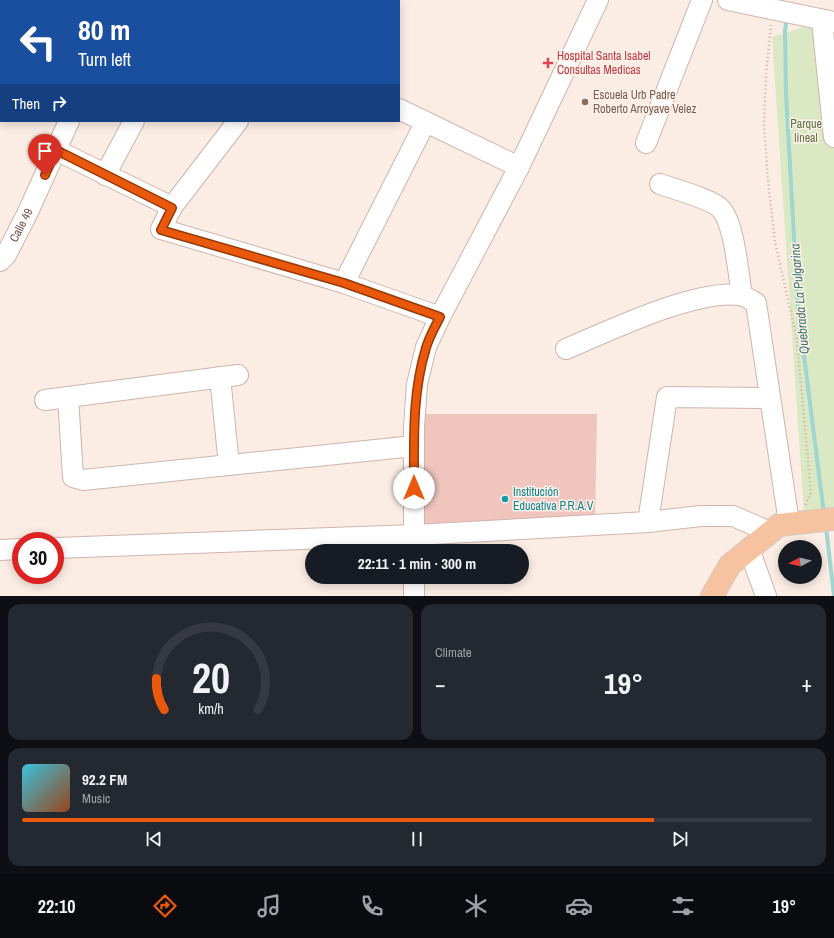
<!DOCTYPE html>
<meta charset="utf-8">
<style>
:root{--surface:#171b24;--page:#242831;--text:#f1f3f6;--muted:#9ea1a6;--line:#363941;--accent:#ea580c}
body{margin:0;font-family:"Archivo Narrow",sans-serif;background:var(--page);color:var(--text);height:100vh;display:flex;flex-direction:column;font-size:15px;white-space:nowrap}
*{box-sizing:border-box;margin:0}
p{font-size:13px;color:var(--muted)}
.icon{flex:none;width:22px;height:22px;fill:none;stroke:currentColor;stroke-width:2;stroke-linecap:round;stroke-linejoin:round}
.map{position:relative;height:596px;overflow:hidden}
.details{display:flex;flex-direction:column;gap:8px;padding:8px;background:#0d0f14;flex:1}
.details>*{flex:none}
.top-card{position:absolute;left:0px;top:0px;width:400px;height:122px;box-shadow:0 2px 10px #0003;background:#1a4fa0;color:#fff;overflow:hidden}
.needle{width:26px;rotate:263deg}
.controls{position:absolute;left:778px;top:540px;display:grid;gap:8px}
.controls a{display:grid;place-items:center;width:44px;height:44px;border-radius:50%;background:var(--surface);box-shadow:0 2px 10px #0003;font-size:20px}
.speed{position:absolute;left:12px;top:532px;display:flex;gap:8px;font-size:20px;font-weight:700;text-align:center}
.speed>*{display:grid;place-content:center;width:52px;height:52px;border-radius:50%;background:var(--surface);box-shadow:0 2px 10px #0003;line-height:1}
.speed .limit{border:6px solid #d22;background:#fff;color:#111}
.pin{position:absolute;display:grid;place-items:center;width:34px;height:34px;color:#fff;margin:-41px -17px;border-radius:50% 50% 50% 0;rotate:-45deg;box-shadow:0 0 4px #0007}
.pin .icon{rotate:45deg}
.me{position:absolute;width:44px;margin:-22px;rotate:0deg;stroke-linejoin:round;filter:drop-shadow(0 0 3px #0008)}
.turn{display:flex;align-items:center;gap:14px;height:84px;padding:0 12px;font-size:18px}
.turn .icon{width:52px;height:52px;stroke-width:2.5}
.turn b{display:block;font-size:28px;line-height:34px}
.then{display:flex;align-items:center;height:38px;padding:0 12px;background:#0003;gap:8px;font-size:15px}
.big{font-size:30px;font-weight:800;line-height:1.1}
.details .card{flex:1;display:flex;flex-direction:column;justify-content:center;gap:6px;min-width:0;padding:0 14px;border-radius:12px;background:var(--page)}
.details .dial{align-items:center;gap:0}
.dial svg{height:104px;overflow:visible;fill:none;stroke:var(--line);stroke-width:7;stroke-linecap:round;text-anchor:middle}
.dial text{fill:var(--text);stroke:none}
.song{display:flex;align-items:center;gap:12px}
.cover{width:48px;height:48px;border-radius:6px;background:linear-gradient(135deg,hsl(190 70% 55%),hsl(20 70% 35%))}
.played{height:4px;border-radius:2px;background:linear-gradient(90deg,var(--accent) 80%,var(--line) 80%)}
.keys{display:flex;justify-content:space-around;direction:ltr}
.heat{display:flex;justify-content:space-between;align-items:center;font-size:22px;direction:ltr}
.details .tiles{flex:1;display:grid;gap:8px;grid-template-columns:1fr 1fr}
.card:last-child{grid-column:span 2}
.trip{position:absolute;left:305px;top:544px;width:224px;height:40px;border-radius:20px;background:var(--surface);box-shadow:0 2px 10px #0003;font-weight:800;line-height:40px;text-align:center}
.tabs{display:flex;height:64px;justify-content:space-around;align-items:center;background:#090b0e;color:var(--muted)}
.tabs .icon{width:28px;height:28px}
.tabs .selected{color:var(--accent)}
.tabs b{font-size:18px;color:var(--text)}
.map>svg:first-child{display:block}
</style>
<div class="map">
<svg width="834" height="596" viewBox="0 0 834 596">
<rect width="100%" height="100%" fill="#fbede4"/>
<polygon fill="#dae8c3" points="822,21 834,137 834,509 804,512 772,37"/>
<g fill="none" stroke-linecap="round" stroke-linejoin="round">
<g stroke="#a0d5d1" stroke-width="4">
<polyline points="787,17 785,31 786,94 798,308 824,514"/>
<polyline points="826,527 834,596"/>
</g>
</g>
<polygon fill="#efc5bd" points="415,414 597,414 595,525 414,535"/>
<g fill="none" stroke-linecap="round" stroke-linejoin="round">
<g stroke="#ceb5ae" stroke-width="22">
<g id="minor">
<polyline points="193,0 195,1"/>
<polyline points="728,0 834,22"/>
<polyline points="122,1 122,0"/>
<polyline points="328,1 329,0"/>
<polyline points="822,21 834,137"/>
<polyline points="399,109 519,167"/>
<polyline points="238,121 172,207 161,229 344,283 440,317"/>
<polyline points="646,143 702,0"/>
<polyline points="56,150 172,207"/>
<polyline points="105,175 134,121"/>
<path d="M660,184C674,189 711,199 720,208C735,223 738,274 742,295"/>
<path id="s1" d="M0,261L6,255L28,212L69,121"/>
<polyline points="344,283 425,123"/>
<path d="M566,349C609,331 695,289 740,295C745,296 751,300 756,303L789,523"/>
<polyline points="220,377 229,465"/>
<polyline points="68,397 73,477 83,480 414,446"/>
<polyline points="45,400 238,375"/>
<polyline points="648,522 667,397 770,398"/>
<polyline points="55,548 414,535 648,522 701,516 733,516 770,532"/>
<polyline points="749,549 766,596"/>
<polyline points="0,550 21,549"/>
<polyline points="414,551 414,427 417,384 426,347 440,317 519,167 598,0"/>
<polyline points="414,596 414,577"/>
</g>
</g>
<g stroke="#d5cac9" stroke-width="24">
<polyline id="major" points="712,596 730,565 779,525 834,519"/>
</g>
<polyline stroke="#d4a8a0" stroke-width="2.5" stroke-dasharray="1 3" stroke-linecap="butt" points="771,25 766,74 764,124 768,181 775,242 797,340 811,493 805,505"/>
<use href="#minor" stroke="#fff" stroke-width="20"/>
<use href="#major" stroke="#f7c29f" stroke-width="22"/>
</g>
<g fill="none" stroke-linecap="round" stroke-linejoin="round">
<g stroke="#983908" stroke-width="10">
<path id="route" d="M45,175L56,150L172,208L161,230L344,283L440,317C435,327 429,337 426,348C412,393 414,441 414,488"/>
</g>
<use href="#route" stroke="#ea580c" stroke-width="7"/>
</g>
<path fill="#e0444e" stroke="#fef1e9" stroke-width="1.5" d="M546 57h4v4h4v4h-4v4h-4v-4h-4v-4h4z"/>
<circle fill="#8d6e63" stroke="#fef1e9" stroke-width="1.5" cx="585" cy="102" r="4"/>
<circle fill="#0f9aa8" stroke="#fef1e9" stroke-width="1.5" cx="505" cy="499" r="4"/>
<g text-anchor="middle" stroke-width="3" stroke-linejoin="round" paint-order="stroke">
<g font-size="12" fill="#be3a42" stroke="#fef1e9" text-anchor="start">
<text x="557" y="60">Hospital Santa Isabel<tspan x="557" dy="14">Consultas Medicas</tspan></text>
</g>
<g font-size="12" fill="#785e54" stroke="#fef1e9" text-anchor="start">
<text x="593" y="99">Escuela Urb Padre<tspan x="593" dy="14">Roberto Arroyave Velez</tspan></text>
</g>
<g font-size="12" fill="#5a7241" stroke="#fef1e9">
<text x="806" y="128">Parque<tspan x="806" dy="14">lineal</tspan></text>
</g>
<g font-size="12" fill="#72504b" stroke="#fef1e9">
<text dy="4" stroke="none"><textPath href="#s1" startOffset="42">Calle 49</textPath></text>
</g>
<g font-size="12" fill="#0d838f" stroke="#fef1e9" text-anchor="start">
<text x="513" y="496">Institución<tspan x="513" dy="14">Educativa P.R.A.V</tspan></text>
</g>
<g font-size="13" font-style="italic" fill="#407773" stroke="#fef1e9">
<text transform="translate(799 299) rotate(-95)" y="5">Quebrada La Pulgarina</text>
</g>
</g>
</svg>
<div class="controls">
<a><svg class="needle" viewBox="-14 -14 28 28"><path d="M0-13l5 13h-10z" fill="#e53935"/><path d="M0 13l5-13h-10z" fill="#9ea1a6"/></svg></a>
</div>
<div class="speed"><div class="limit">30</div></div>
<div class="pin" style="left:45px;top:175px;background:#d93025"><svg class="icon" aria-label="arrive" viewBox="0 0 24 24"><path d="M6 21V4h12l-3 4 3 4H6"/></svg></div>
<svg class="me" style="left:414px;top:488px" viewBox="-20 -20 40 40"><circle r="19" fill="#fff"/><path d="M0-13L10 11 0 6-10 11z" fill="#ea580c"/></svg>
<div class="trip">22:11 · 1 min · 300 m</div>
<div class="top-card">
<div class="turn"><svg class="icon" aria-label="left" viewBox="0 0 24 24"><path d="M17 20v-9H6M10 6l-5 5 5 5"/></svg><div><b>80 m</b>Turn left</div></div>
<div class="then">Then<svg class="icon" aria-label="right" viewBox="0 0 24 24"><path d="M7 20v-9h11M14 6l5 5-5 5"/></svg></div>
</div>
</div>
<section class="details">
<div class="tiles">
<div class="card dial"><svg viewBox="0 0 100 80">
<path d="M14 69A42 42 0 1 1 86 69"/>
<path d="M14 69A42 42 0 0 1 8 45" stroke="#ea580c"/>
<text x="50" y="56" font-size="32" font-weight="700">20</text>
<text x="50" y="72" font-size="11">km/h</text>
</svg></div>
<div class="card"><p>Climate</p>
<div class="heat"><a>−</a><b class="big">19°</b><a>+</a></div>
</div>
<div class="card">
<div class="song"><i class="cover"></i><div><b>92.2 FM</b><p>Music</p></div></div>
<div class="played"></div>
<div class="keys"><svg class="icon" aria-label="previous" viewBox="0 0 24 24"><path d="M18 5L8 12l10 7zM5 5v14"/></svg><svg class="icon" aria-label="pause" viewBox="0 0 24 24"><path d="M8 5v14M16 5v14"/></svg><svg class="icon" aria-label="next" viewBox="0 0 24 24"><path d="M6 5l10 7-10 7zM19 5v14"/></svg></div>
</div>
</div>
</section>
<nav class="tabs">
<b>22:10</b>
<svg class="icon selected" aria-label="directions" viewBox="0 0 24 24"><path d="M12 3l9 9-9 9-9-9zM9 14v-3h6M13 9l2 2-2 2"/></svg>
<svg class="icon" aria-label="music" viewBox="0 0 24 24"><path d="M9 18V5l10-2v13"/><circle cx="6" cy="18" r="3"/><circle cx="16" cy="16" r="3"/></svg>
<svg class="icon" aria-label="phone" viewBox="0 0 24 24"><path d="M5 4h4l2 5-3 2q2 4 5 5l2-3 5 2v4C11 20 4 13 5 4z"/></svg>
<svg class="icon" aria-label="climate" viewBox="0 0 24 24"><path d="M12 3v18M4 7l16 10M4 17L20 7"/></svg>
<svg class="icon" aria-label="car" viewBox="0 0 24 24"><path d="M5 17H2v-5l4-1 3-4h7l3 4 3 1v5h-3M9 17h6M6 11h13"/><circle cx="7" cy="17" r="2"/><circle cx="17" cy="17" r="2"/></svg>
<svg class="icon" aria-label="filters" viewBox="0 0 24 24"><path d="M4 7h16M4 17h16"/><circle cx="9" cy="7" r="2"/><circle cx="15" cy="17" r="2"/></svg>
<b>19°</b>
</nav>
